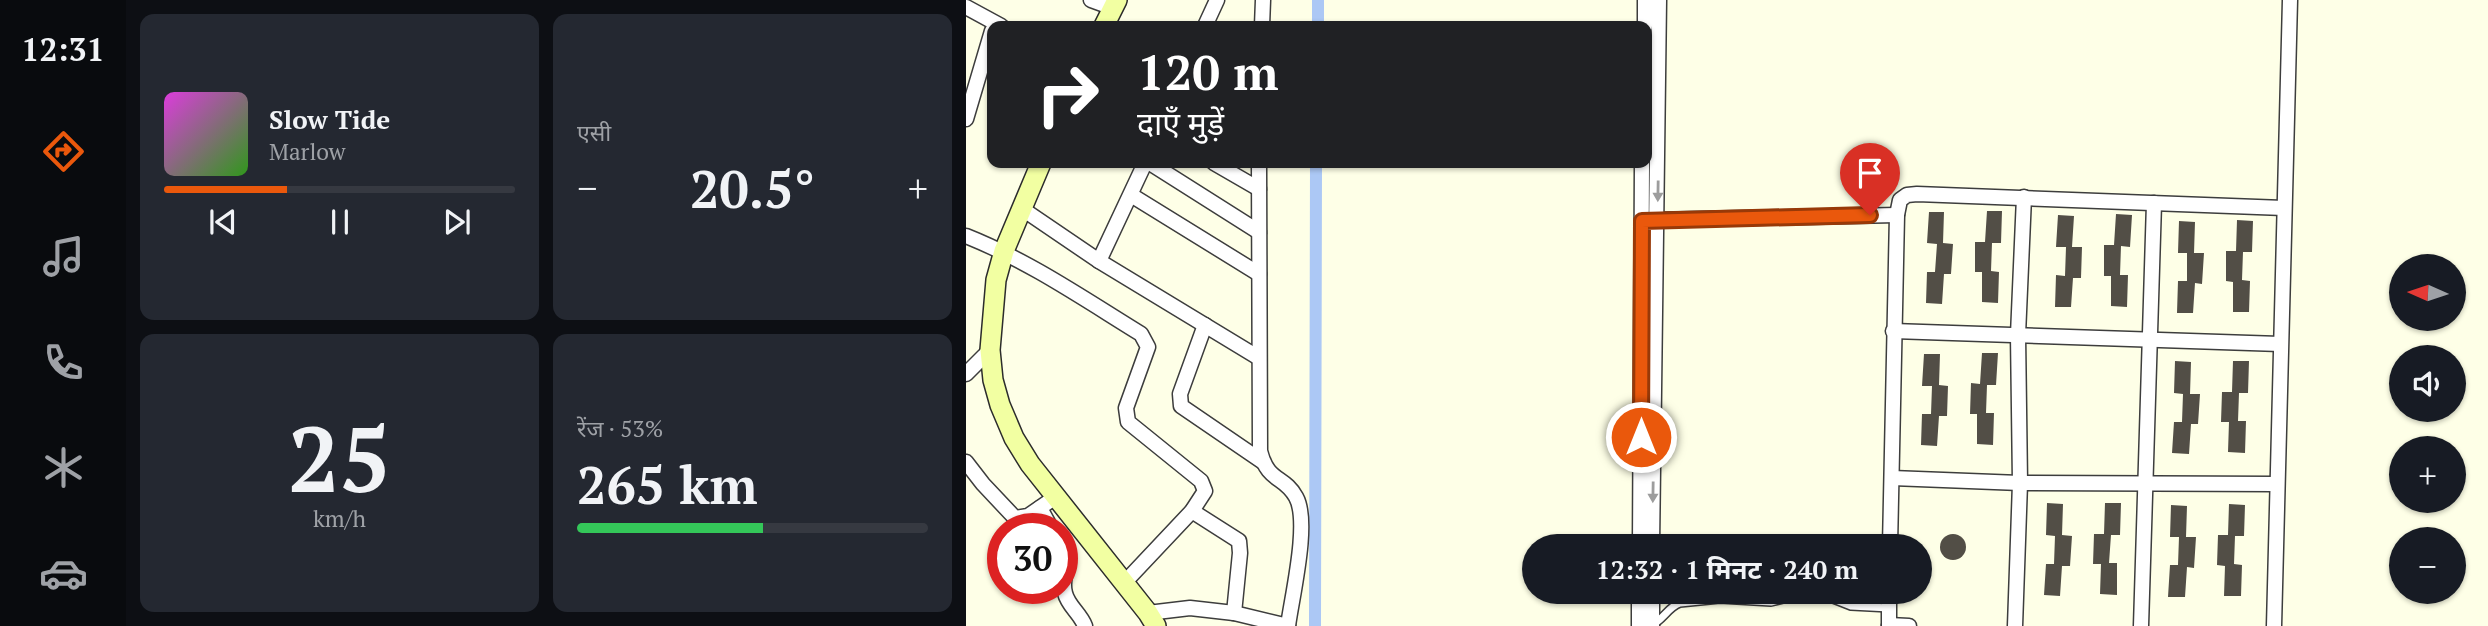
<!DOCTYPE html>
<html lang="hi">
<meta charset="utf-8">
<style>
:root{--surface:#171b24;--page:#242831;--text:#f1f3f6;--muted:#9ea1a6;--line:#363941;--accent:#ea580c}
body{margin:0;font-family:"PT Serif","Noto Sans Devanagari",serif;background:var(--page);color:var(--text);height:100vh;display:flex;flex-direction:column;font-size:26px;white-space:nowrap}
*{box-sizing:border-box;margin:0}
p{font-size:23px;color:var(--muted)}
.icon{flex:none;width:38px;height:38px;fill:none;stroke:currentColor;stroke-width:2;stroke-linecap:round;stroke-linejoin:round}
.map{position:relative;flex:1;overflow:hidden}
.drawer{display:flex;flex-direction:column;gap:14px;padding:14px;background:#0d0f14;width:840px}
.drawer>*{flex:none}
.top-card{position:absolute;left:21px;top:21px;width:665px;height:147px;border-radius:14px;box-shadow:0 2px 5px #0004;background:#202124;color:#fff;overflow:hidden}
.needle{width:46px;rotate:273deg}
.tools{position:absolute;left:1423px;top:254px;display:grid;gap:14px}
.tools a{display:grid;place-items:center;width:77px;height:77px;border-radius:50%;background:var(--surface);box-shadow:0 2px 5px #0004;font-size:35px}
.speed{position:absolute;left:21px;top:513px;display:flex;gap:14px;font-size:35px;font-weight:700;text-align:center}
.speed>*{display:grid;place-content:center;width:91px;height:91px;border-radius:50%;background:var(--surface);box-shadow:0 2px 5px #0004;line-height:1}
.speed .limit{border:10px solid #d22;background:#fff;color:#111}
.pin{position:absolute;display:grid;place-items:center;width:60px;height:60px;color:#fff;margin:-72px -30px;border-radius:50% 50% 50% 0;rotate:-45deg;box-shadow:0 0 7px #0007}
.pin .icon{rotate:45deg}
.me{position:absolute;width:77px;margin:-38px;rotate:0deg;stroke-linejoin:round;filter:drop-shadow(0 0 5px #0008)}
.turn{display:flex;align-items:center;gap:24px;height:147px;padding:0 35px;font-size:32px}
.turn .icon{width:91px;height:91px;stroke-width:2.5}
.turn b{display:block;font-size:49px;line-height:60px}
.big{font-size:52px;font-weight:700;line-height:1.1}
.drawer .card{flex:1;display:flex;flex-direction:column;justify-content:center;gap:10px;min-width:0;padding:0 24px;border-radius:14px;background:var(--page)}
.drawer .dial{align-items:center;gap:0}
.dial b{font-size:91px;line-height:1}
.song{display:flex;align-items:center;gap:21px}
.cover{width:84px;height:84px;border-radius:10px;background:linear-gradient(135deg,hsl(300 70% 55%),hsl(110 70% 35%))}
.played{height:7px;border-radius:4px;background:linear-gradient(90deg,var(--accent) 35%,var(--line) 35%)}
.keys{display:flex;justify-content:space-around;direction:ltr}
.heat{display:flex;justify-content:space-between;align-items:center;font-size:38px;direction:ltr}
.charge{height:10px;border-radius:5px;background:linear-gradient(90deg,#34c759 53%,var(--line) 0)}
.drawer .tiles{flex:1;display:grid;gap:14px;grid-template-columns:repeat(2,1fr)}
.trip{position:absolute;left:556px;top:534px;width:410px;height:70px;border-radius:35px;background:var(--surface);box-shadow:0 2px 5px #0004;font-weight:700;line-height:70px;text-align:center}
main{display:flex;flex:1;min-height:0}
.dock{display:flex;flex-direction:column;width:126px;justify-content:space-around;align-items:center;background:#090b0e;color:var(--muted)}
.dock .icon{width:49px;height:49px}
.dock .active{color:var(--accent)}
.dock b{font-size:32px;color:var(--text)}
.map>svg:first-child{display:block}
</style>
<main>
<nav class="dock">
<b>12:31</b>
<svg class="icon active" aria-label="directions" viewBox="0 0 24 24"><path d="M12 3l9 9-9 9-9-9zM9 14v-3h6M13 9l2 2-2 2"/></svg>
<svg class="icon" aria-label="music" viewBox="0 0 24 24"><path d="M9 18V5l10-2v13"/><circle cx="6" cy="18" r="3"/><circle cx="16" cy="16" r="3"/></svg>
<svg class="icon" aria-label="phone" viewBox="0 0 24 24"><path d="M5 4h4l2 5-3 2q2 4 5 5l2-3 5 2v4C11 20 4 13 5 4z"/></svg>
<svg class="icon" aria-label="climate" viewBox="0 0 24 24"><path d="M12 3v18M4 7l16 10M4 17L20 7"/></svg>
<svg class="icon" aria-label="car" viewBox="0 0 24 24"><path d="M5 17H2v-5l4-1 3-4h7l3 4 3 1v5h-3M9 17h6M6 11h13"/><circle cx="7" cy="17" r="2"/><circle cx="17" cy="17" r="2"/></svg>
</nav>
<section class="drawer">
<div class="tiles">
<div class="card">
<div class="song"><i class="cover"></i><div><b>Slow Tide</b><p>Marlow</p></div></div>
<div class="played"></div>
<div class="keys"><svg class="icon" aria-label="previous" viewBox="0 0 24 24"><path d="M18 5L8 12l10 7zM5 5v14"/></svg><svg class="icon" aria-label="pause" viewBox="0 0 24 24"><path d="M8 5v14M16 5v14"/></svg><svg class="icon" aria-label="next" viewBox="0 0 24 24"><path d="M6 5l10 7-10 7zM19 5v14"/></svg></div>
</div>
<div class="card"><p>एसी</p>
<div class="heat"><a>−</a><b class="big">20.5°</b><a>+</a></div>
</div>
<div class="card dial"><b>25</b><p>km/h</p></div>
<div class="card"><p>रेंज · 53%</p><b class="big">265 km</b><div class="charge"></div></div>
</div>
</section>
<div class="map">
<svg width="1522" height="626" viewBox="0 0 1522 626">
<rect width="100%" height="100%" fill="#feffe7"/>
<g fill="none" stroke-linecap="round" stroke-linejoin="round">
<g stroke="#acc8f5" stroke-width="12">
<polyline points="352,26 352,0"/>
<polyline points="349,626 350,163"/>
</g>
</g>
<g fill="#524e46">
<polygon points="1021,211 1036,211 1035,243 1026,243 1025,271 1033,272 1032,303 1016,302 1016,272 1009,272 1009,242 1019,242"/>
<polygon points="963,212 978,212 977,243 987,244 985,274 978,274 976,304 960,303 961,272 969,272 971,244 961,243"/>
<polygon points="1150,214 1166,215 1164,247 1155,246 1154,275 1162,275 1161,307 1145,306 1145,276 1138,276 1138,245 1148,245"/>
<polygon points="1092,215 1108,216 1106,247 1116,247 1115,278 1107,278 1105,307 1089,307 1090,275 1099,276 1100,247 1090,247"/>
<polygon points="1271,220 1287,221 1286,252 1277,252 1276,280 1284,281 1283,312 1267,312 1267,282 1260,281 1260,251 1270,251"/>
<polygon points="1213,221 1229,222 1228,253 1238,253 1236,284 1229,283 1227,313 1211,313 1212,281 1221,281 1221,253 1212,253"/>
<polygon points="1016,353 1032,353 1030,385 1021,385 1020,413 1028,413 1027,445 1011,444 1011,414 1004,414 1005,383 1014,384"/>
<polygon points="958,354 974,354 973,385 982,386 981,416 973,416 971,446 955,445 956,414 965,414 966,386 956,386"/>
<polygon points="1209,361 1225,362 1224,394 1234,394 1232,424 1225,424 1223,454 1206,453 1208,422 1216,422 1217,394 1208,393"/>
<polygon points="1267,361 1283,361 1282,393 1273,393 1272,421 1280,421 1279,453 1262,452 1263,422 1255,422 1256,392 1266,392"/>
<polygon points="1081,503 1097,504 1096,535 1106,536 1104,566 1096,566 1094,596 1078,595 1080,564 1088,564 1089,536 1080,535"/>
<polygon points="1139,503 1155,503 1154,535 1145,535 1143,563 1151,563 1151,595 1134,594 1135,564 1127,564 1128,534 1138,534"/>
<polygon points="1263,504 1279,505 1278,536 1269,536 1268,564 1276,565 1275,596 1258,596 1259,566 1251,565 1252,535 1262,535"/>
<polygon points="1205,505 1221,506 1220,537 1230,537 1228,568 1221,567 1219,597 1202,597 1204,565 1212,565 1213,537 1204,537"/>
<circle cx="987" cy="547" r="13"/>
</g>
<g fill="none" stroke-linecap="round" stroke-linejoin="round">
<g stroke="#3d3d3d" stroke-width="10">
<path id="lane" d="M686,625C698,619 702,607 714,603L754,599L805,602L837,594L857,595L885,606L923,608"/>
</g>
<g stroke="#3d3d3d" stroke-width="17">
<g id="street">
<polyline points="125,0 147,8"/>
<polyline points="0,7 35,26"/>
<polyline points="239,26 251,0"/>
<polyline points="296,26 297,0"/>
<polyline points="679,26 679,0"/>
<polyline points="0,119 26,31"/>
<polyline points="184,163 293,232"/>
<polyline points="248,163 293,189"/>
<path d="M293,163L294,451C302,483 318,475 330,497C344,522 326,596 322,626"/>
<polyline points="165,195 293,274"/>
<polyline points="55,208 133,261 293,358"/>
<polyline points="684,220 931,215"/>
<path d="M0,236C63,261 118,299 175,334L182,347L160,408L162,422L235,481L239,491L226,511L159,582"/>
<polyline points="133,261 179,163"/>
<polyline points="239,325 214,394 215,406 297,462"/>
<polyline points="927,331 1314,344"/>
<polyline points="0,374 24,350"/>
<polyline points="0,462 17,484 49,518 62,516 91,496"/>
<polyline points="926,478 1054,483 1310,484"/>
<polyline points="74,508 85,528"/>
<polyline points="226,511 273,541 274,553 268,613"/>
<polyline points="674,546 676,163"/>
<polyline points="686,546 693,0"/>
<polyline points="924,546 931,215 934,200 941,195 951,194 1318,208"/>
<path d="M96,550C107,571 94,574 99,593C102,606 114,613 119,626"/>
<polyline points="182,613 224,608 268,613 322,626"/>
<polyline points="923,625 943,626"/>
<polyline points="673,626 673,592"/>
<polyline points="686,626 686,592"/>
<polyline points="923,626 923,592"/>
<polyline points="1049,626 1054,483 1052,335 1058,197"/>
<polyline points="1175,626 1188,203"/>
<polyline points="1308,626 1324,0"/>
</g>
</g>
<g stroke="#2c2c2c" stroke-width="22">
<g id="secondary">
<polyline points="138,26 151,0"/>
<polyline points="75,163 38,251 30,280 24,350 27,380 34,405 48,438 64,464 182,613 190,626"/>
</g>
</g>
<use href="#lane" stroke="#fff" stroke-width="7"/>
<use href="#street" stroke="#fff" stroke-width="14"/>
<use href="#secondary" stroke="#f2ffa2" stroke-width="19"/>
</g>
<defs><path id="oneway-solid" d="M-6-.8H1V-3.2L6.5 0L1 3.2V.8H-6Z" transform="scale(1.75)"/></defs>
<g fill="#9d9d9d">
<use href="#oneway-solid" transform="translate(692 191) rotate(91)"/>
<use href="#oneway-solid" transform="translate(687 492) rotate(91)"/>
</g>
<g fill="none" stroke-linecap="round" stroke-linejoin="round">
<g stroke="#983908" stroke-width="18">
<polyline id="route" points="675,437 676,221 904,215"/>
</g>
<use href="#route" stroke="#ea580c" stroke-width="12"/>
</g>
</svg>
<div class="tools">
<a><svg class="needle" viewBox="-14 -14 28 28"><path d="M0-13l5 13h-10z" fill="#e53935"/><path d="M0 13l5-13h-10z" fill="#9ea1a6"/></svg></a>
<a><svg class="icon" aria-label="sound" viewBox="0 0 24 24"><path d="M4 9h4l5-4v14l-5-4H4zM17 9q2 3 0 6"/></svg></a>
<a>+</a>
<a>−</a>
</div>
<div class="speed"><div class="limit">30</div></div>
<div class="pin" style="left:904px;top:215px;background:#d93025"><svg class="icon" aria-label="arrive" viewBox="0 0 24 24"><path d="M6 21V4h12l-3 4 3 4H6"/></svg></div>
<svg class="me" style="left:675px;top:437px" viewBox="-20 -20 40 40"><circle r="17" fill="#ea580c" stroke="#fff" stroke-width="3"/><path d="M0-11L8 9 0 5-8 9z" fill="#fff"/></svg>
<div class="trip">12:32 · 1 मिनट · 240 m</div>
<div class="top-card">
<div class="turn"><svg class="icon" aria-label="right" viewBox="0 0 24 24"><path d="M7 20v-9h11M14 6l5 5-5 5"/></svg><div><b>120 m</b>दाएँ मुड़ें</div></div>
</div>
</div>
</main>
